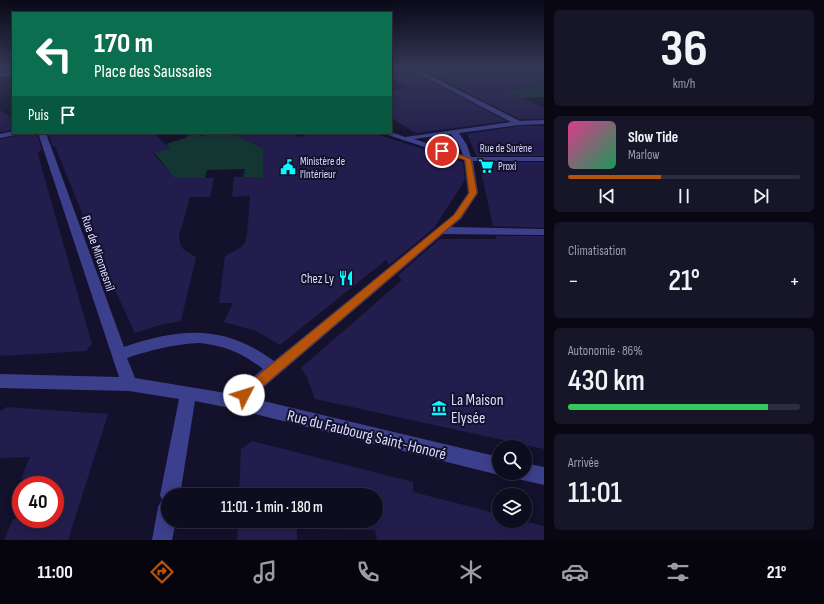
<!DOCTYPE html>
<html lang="fr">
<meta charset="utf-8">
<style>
:root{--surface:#0e0d20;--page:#171629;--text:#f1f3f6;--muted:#9b9ca5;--line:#2e2d3e;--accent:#b45309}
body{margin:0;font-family:"Sofia Sans Condensed",sans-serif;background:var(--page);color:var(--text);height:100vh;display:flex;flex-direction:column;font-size:15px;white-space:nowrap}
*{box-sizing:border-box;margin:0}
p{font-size:13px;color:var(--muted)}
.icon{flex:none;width:22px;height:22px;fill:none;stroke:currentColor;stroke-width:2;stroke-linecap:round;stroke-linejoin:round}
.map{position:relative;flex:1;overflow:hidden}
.sheet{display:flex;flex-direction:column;gap:10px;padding:10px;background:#080712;width:280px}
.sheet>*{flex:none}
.guide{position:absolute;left:12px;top:12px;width:380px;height:122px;border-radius:0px;box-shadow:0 2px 10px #0003,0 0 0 1px var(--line);background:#0b6e4f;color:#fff;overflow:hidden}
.tools{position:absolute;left:492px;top:440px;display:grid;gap:8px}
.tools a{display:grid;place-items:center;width:40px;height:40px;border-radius:50%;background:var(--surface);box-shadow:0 2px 10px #0003,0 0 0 1px var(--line);font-size:20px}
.speed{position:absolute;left:12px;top:476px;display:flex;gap:8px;font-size:20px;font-weight:700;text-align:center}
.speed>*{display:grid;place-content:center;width:52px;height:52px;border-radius:50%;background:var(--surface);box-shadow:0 2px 10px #0003,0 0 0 1px var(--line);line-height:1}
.speed .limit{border:6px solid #d22;background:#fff;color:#111}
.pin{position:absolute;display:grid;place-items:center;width:34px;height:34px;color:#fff;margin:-17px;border:2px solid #fff;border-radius:50%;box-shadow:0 1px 4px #0007}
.me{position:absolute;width:44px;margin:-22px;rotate:50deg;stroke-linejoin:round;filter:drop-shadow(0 0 3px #0008)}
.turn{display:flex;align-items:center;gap:14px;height:84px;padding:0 16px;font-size:18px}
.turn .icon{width:52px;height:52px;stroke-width:2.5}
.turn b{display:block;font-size:28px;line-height:34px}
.then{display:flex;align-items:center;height:38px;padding:0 16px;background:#0003;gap:8px;font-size:15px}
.big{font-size:30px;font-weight:600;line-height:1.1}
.sheet .tile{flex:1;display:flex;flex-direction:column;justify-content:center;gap:6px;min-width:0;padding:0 14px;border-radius:6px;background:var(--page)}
.sheet .dial{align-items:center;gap:0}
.dial b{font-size:52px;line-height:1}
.song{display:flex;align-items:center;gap:12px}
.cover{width:48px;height:48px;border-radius:6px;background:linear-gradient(135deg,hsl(330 70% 55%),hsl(150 70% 35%))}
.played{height:4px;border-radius:2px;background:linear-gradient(90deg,var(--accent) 40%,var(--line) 40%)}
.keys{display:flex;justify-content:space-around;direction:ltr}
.heat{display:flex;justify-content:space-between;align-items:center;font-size:22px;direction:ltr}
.charge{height:6px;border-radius:3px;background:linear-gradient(90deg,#34c759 86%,var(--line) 0)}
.trip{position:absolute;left:161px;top:488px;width:222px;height:40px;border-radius:20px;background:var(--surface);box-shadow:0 2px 10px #0003,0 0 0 1px var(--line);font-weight:600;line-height:40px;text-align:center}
.tabs{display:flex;height:64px;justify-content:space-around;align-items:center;background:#06050d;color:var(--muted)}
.tabs .icon{width:28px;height:28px}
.tabs .selected{color:var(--accent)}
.tabs b{font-size:18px;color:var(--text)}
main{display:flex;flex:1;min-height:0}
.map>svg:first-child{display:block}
</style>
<main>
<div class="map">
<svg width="544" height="540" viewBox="0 0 544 540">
<rect width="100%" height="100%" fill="#13112b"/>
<g fill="#143632">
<polygon points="516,67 531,67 544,72 544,97 520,98 468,74 521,69"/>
<polygon points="215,133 232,133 269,151 266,180 243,177 245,169 207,170 205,178 170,180 170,172 154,152 170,148 166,144 188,137 186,136 199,134 202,136"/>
</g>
<g fill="#231d4d">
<polygon points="391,67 405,67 506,121 416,133 391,118 391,91 409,88 391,78"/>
<polygon points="416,67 446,67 451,69 473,67 544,67 544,87 508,91 544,108 544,119 520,119"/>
<polygon points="0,110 13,119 13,130 0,132"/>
<polygon points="519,126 544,126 544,156 476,156 467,134"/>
<polygon points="18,133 37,133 42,150 38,152 38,155 92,344 86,351 0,356 0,139 16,136"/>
<polygon points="48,133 153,133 170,148 153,153 175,178 214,178 210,197 190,197 179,236 180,244 184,250 196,257 181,321 160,325 135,333 102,262 55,146 53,147"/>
<polygon points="232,133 291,133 301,137 311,133 373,133 463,162 465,180 434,228 389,265 386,260 280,345 256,331 224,322 233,303 219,303 225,256 240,248 245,243 247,235 250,196 232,197 234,177 263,177 263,148"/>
<polygon points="479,162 544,162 544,228 493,226"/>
<polygon points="495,236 544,236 544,449 315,399 307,378 301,368 402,280 398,275 440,239 496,239"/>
<polygon points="7,407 108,414 68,540 4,540 13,519 55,519 55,485 28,485 30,479 21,479 30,457 0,458 0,411"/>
<polygon points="252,441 413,482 413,492 499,514 499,521 525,521 544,526 544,540 377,540 375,530 297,529 297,540 237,540 238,521 376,521 376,495 239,495 241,449"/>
</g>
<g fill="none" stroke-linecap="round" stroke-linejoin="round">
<g fill="#3c3f8b" fill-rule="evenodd">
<path d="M406,67H413L520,121L544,120V124L519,125L459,133L467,145L471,157H544V161H473L478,193L461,219L451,227L544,229V235L443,234L251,398L499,457V473H504L499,475L235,409L195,401L180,495H168V521H176L172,540H152L158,507L162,500L160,495L179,399L129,391L0,388V374L119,377L38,133H46L124,347C180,328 224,324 274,361L453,215L468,193L464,160L382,133L391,132L405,137L511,122ZM451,134L459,145L463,155L414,139ZM200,343C226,346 242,353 263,369L232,394L135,378L127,358C151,350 174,344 200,343Z"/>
<polygon points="13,71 13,75 0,77 0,73"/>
<polygon points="13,131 13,133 17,133 16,135 0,138 0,134"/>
<polygon points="525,463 544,467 544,485 518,479 516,473 525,473"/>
</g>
</g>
<linearGradient id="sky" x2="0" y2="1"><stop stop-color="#0a0918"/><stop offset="0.47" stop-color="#333855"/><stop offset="1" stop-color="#333855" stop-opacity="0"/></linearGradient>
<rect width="544" height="143" fill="url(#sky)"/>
<polygon fill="#b45309" stroke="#753606" points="442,149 471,159 477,193 460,218 248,399 244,400 239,399 238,395 239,391 454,215 469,193 465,160 440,152 440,150"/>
<defs>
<g id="supermarket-bare" transform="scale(1.2)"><path d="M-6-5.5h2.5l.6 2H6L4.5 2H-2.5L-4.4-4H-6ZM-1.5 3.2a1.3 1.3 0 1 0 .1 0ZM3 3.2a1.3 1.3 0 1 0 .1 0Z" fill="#07faff" stroke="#13112b" stroke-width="2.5" paint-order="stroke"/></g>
<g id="civic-bare" transform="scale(1.2)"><path d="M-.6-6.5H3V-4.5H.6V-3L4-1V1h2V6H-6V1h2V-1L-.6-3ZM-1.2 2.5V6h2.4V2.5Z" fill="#07faff" stroke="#13112b" stroke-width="2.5" paint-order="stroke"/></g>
<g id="restaurant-bare" transform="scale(1.2)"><path d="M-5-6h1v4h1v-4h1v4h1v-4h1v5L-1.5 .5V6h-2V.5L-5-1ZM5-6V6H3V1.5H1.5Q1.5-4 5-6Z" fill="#07faff" stroke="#13112b" stroke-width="2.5" paint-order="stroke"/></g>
<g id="museum-bare" transform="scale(1.2)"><path d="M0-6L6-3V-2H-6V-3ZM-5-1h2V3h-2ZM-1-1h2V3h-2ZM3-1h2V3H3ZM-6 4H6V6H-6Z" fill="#07faff" stroke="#13112b" stroke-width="2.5" paint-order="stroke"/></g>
</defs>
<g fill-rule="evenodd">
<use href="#supermarket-bare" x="486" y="166"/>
<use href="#civic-bare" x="288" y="167"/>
<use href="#restaurant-bare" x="346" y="278"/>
<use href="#museum-bare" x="439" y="408"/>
</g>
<g text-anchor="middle" stroke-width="4" stroke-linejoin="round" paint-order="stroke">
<g font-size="11" fill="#dddbff" stroke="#13112b">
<text x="506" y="152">Rue de Surène</text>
</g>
<g font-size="11" fill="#dddbff" stroke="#13112b" text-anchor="start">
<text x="300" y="165">Ministère de<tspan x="300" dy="13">l'Intérieur</tspan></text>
<text x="498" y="170">Proxi</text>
</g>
<g font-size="13" fill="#dddbff" stroke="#13112b">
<text transform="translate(99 253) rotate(71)" y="5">Rue de Miromesnil</text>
</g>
<g font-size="13" fill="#dddbff" stroke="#13112b" text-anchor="end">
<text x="334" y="283">Chez Ly</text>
</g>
<g font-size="16" fill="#dddbff" stroke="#13112b" text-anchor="start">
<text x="451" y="405">La Maison<tspan x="451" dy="18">Elysée</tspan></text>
</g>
<g font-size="16" fill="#dddbff" stroke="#13112b">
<text transform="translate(367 434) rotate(14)" y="6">Rue du Faubourg Saint-Honoré</text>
</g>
</g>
</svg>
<div class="tools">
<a><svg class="icon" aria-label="search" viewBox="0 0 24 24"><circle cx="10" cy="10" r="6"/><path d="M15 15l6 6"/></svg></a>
<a><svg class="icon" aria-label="layers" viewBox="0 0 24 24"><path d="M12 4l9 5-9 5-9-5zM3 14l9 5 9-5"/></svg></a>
</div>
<div class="speed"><div class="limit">40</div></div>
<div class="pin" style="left:442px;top:151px;background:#d93025"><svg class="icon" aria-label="arrive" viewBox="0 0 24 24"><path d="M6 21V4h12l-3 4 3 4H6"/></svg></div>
<svg class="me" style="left:244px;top:395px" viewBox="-20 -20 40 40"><circle r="19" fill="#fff"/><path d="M0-13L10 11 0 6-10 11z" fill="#b45309"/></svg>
<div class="trip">11:01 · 1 min · 180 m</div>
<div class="guide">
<div class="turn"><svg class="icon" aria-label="left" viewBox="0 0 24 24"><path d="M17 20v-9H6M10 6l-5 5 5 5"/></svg><div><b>170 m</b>Place des Saussaies</div></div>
<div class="then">Puis<svg class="icon" aria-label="arrive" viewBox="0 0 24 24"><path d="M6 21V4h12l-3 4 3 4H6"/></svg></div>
</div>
</div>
<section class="sheet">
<div class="tile dial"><b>36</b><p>km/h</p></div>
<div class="tile">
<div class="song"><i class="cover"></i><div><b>Slow Tide</b><p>Marlow</p></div></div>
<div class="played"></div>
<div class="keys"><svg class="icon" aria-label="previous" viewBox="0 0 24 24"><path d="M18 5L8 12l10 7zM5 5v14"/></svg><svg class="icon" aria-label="pause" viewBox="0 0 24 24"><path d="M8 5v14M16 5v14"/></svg><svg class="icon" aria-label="next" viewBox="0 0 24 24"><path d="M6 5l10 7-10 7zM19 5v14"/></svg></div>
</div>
<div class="tile"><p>Climatisation</p>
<div class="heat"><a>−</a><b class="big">21°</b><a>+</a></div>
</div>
<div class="tile"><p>Autonomie · 86%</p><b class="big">430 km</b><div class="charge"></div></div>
<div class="tile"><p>Arrivée</p><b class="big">11:01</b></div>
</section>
</main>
<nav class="tabs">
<b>11:00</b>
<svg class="icon selected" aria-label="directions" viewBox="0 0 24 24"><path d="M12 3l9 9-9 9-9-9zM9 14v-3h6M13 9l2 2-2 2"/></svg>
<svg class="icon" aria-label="music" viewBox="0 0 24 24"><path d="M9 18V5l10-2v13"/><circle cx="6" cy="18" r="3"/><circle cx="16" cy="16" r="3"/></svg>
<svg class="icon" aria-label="phone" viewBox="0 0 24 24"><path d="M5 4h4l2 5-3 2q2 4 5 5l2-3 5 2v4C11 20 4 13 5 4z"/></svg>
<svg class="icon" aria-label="climate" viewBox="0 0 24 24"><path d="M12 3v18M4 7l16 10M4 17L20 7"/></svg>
<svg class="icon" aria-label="car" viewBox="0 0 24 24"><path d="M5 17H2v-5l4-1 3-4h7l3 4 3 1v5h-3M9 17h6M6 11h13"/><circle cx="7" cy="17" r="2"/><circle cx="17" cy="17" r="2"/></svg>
<svg class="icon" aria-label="filters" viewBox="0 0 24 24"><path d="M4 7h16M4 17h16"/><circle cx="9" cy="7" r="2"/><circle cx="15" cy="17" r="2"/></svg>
<b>21°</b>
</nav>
